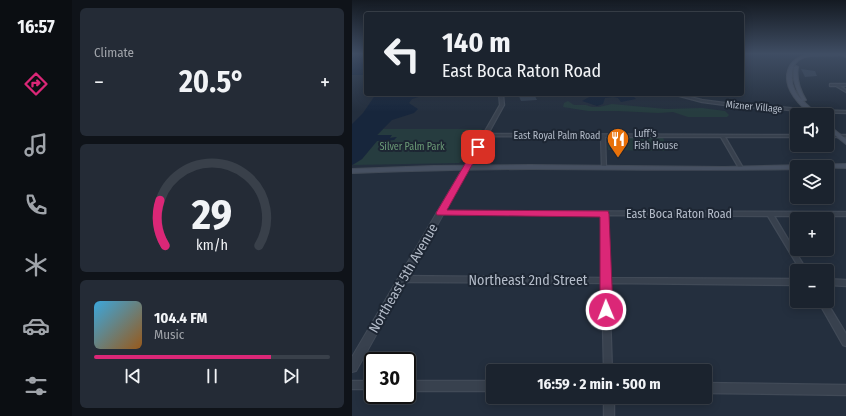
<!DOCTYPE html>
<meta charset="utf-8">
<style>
:root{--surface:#1b232e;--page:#242b36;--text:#f1f3f6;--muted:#a0a4aa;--line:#39404a;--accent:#db2777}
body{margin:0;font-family:"Fira Sans Condensed",sans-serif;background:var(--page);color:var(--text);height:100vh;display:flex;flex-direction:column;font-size:15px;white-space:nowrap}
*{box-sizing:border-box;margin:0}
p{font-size:13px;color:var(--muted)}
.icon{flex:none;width:22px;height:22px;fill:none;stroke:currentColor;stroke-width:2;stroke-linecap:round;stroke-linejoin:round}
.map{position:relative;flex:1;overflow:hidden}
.drawer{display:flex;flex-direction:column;gap:8px;padding:8px;background:#0f1319;width:280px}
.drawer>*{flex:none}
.hud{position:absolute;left:12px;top:12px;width:380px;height:84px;border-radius:4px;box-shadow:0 2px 10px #0003,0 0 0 1px var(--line);background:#1b232e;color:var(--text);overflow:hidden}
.fabs{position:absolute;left:438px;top:108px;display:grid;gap:8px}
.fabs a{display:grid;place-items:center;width:44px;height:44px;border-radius:4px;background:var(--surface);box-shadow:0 2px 10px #0003,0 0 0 1px var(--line);font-size:20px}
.speed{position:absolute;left:12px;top:352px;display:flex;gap:8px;font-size:20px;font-weight:700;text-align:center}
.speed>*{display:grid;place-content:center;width:52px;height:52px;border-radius:50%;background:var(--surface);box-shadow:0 2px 10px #0003,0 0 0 1px var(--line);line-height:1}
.speed .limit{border:2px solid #111;border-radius:6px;background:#fff;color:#111}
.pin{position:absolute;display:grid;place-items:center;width:34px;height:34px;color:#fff;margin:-17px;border-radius:8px;box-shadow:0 2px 6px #0006}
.me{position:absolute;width:44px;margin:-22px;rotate:359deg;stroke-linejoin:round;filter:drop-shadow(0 0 3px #0008)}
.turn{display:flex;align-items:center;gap:14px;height:84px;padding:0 12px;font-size:18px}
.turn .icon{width:52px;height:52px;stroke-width:2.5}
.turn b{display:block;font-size:28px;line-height:34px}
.big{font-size:30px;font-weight:700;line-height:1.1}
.drawer .card{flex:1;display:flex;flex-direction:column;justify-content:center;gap:6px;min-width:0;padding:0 14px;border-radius:6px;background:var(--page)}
.drawer .dial{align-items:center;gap:0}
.dial svg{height:104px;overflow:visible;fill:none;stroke:var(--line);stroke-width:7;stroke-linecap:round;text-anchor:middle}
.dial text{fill:var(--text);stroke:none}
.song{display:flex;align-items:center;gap:12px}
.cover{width:48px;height:48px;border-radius:6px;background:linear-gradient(135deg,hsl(200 70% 55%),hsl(30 70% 35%))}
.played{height:4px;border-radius:2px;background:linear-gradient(90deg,var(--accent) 75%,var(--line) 75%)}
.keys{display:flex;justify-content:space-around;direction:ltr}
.heat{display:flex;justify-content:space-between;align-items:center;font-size:22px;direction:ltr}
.trip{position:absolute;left:134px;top:364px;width:226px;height:40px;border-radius:4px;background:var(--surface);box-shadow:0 2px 10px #0003,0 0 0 1px var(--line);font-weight:700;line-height:40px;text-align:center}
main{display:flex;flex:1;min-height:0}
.menu{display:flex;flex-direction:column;width:72px;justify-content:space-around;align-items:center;background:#0b0e12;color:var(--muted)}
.menu .icon{width:28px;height:28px}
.menu .current{color:var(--accent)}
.menu b{font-size:18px;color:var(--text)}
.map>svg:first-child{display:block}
</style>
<main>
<nav class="menu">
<b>16:57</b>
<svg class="icon current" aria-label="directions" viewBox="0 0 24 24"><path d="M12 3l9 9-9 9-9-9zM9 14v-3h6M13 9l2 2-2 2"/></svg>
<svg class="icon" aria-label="music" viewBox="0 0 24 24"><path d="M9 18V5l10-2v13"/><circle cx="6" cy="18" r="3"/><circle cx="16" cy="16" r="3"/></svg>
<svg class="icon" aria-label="phone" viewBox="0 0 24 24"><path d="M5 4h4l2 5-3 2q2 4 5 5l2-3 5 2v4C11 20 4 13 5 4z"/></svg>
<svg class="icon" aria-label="climate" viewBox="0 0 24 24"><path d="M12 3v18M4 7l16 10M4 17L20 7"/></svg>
<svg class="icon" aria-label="car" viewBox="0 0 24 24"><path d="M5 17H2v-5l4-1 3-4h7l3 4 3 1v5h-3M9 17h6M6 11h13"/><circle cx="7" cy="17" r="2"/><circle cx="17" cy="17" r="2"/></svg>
<svg class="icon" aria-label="filters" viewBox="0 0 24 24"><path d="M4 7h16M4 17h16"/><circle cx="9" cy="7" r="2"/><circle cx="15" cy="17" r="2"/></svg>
</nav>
<section class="drawer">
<div class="card"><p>Climate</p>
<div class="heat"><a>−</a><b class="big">20.5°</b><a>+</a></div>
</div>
<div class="card dial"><svg viewBox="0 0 100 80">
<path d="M14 69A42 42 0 1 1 86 69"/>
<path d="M14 69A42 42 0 0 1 10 34" stroke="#db2777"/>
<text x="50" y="56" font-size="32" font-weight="700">29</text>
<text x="50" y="72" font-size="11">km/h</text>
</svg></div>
<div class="card">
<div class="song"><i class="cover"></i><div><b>104.4 FM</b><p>Music</p></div></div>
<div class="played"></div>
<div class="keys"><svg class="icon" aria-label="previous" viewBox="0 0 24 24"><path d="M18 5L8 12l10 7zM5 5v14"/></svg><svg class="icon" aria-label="pause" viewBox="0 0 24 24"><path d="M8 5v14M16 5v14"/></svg><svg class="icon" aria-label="next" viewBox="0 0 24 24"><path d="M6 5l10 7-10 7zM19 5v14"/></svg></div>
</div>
</section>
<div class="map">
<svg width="494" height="416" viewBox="0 0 494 416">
<rect width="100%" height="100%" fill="#242f3e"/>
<g fill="#263c3f">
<polygon points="216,101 222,105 234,105 240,107 247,107 260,104 314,109 350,108 373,111 377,115 375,117 336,117 321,112 306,113 265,111 236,111 211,107 212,103"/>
<polygon points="31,129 130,129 110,160 107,163 1,165 10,159 25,141 42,140 44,137 37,138 39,135 25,136"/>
<polygon points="259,137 311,137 315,151 256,150 255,139"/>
</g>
<g fill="#17263c">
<rect x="0" y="54" width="14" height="21"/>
<polygon points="24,94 76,94 60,99 57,103 66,109 62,113 40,120 25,135 40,135 38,138 45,137 42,140 25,141 10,159 0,165 0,124 11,113"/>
<polygon points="250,94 279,94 284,99 269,102 266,98 261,97 253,98 251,104 245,106 230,101 241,95"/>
</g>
<g fill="#364354">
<polygon points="449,69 463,71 465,76 453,77"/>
<polygon points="166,94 182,94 185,100 169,101"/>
</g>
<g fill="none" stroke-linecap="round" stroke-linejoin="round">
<g stroke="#414a57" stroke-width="2.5">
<g id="minor">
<polygon points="479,84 494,84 494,86 488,86 494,90 494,92 484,86 478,86 478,84"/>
<polygon points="147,94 151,94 152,105 136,134 445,135 445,137 373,137 391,168 389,169 387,168 369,137 253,137 254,168 252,169 250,168 249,137 134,136 116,168 114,169 112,169 112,168 148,105"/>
<polygon points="320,94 326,94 350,100 388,105 416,106 459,110 494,111 494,113 459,112 416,108 388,107 350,102"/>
<rect x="475" y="135" width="19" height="2"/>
<polygon points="88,211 494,212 494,216 422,216 455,271 449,271 416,216 255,215 257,278 445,279 445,285 257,283 260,371 252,371 250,283 51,282 49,281 48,279 49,277 51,276 250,278 249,215 86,214 85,213"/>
<polygon points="475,279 494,280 494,286 475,285"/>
<polygon points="466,301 474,301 494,334 494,346 491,345"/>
<rect x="0" y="381" width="21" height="8"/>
<rect x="55" y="381" width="86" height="10"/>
<polygon points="353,383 494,385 494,395 353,393"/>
<rect x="252" y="397" width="10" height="19"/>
</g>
</g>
<g stroke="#414a57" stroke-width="2">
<polygon id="tertiary" points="114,166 117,168 4,371 0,372 0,357 111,168"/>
</g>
<g stroke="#414a57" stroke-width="2">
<g id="secondary">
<path d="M457,54H494C480,60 441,45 440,75C439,84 443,93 450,100C444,90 440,79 442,67L444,66L446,67C444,79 448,90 454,100L451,101L466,115H460C453,110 447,104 442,97C429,78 434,59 457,54Z"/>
<polygon points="475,124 494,139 494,144 475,129"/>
<path d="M494,164V168L445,167V169C356,171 267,169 179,169C119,169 60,171 0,173V169L81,166L178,165L372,167Z"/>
</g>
</g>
<g stroke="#414a57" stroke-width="2">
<polygon id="primary" points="487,54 494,55 494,57 488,55"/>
</g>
<use href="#minor" fill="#38414e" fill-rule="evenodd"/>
<use href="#tertiary" fill="#38414e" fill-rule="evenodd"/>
<use href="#secondary" fill="#465061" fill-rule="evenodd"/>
<use href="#primary" fill="#56606e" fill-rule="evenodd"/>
</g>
<linearGradient id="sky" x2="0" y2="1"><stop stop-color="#141a22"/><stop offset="0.48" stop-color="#3f4d63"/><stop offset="1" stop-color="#3f4d63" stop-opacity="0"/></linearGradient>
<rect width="494" height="112" fill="url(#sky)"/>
<polygon fill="#db2777" stroke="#8e194d" points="126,144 130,147 95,210 256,211 257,214 261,310 259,314 254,316 250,314 248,310 248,217 85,215 84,213 123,147"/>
<defs>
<g id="restaurant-pin" transform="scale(1.15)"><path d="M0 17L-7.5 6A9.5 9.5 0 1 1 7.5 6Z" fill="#e8710a" stroke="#1d2633"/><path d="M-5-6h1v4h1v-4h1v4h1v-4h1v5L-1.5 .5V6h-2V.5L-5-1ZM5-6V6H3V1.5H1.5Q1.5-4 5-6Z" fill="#fff"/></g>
</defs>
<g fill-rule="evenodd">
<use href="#restaurant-pin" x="266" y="139"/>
</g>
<g text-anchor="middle" stroke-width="4" stroke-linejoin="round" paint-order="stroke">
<g font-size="10" fill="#b4bcc9" stroke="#1d2633">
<text transform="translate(402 106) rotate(5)" y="4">Mizner Village</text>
<text x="205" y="139">East Royal Palm Road</text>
</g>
<g font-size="10" fill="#b4bcc9" stroke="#1d2633" text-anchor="start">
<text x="282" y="137">Luff's<tspan x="282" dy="12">Fish House</tspan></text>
</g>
<g font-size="10" fill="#6b9a76" stroke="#1d2633">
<text x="60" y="150">Silver Palm Park</text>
</g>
<g font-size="12" fill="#b4bcc9" stroke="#1d2633">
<text x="327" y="218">East Boca Raton Road</text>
</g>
<g font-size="14" fill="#b4bcc9" stroke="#1d2633">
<text transform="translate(51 278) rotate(-60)" y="5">Northeast 5th Avenue</text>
<text x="176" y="285">Northeast 2nd Street</text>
</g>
</g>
</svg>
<div class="fabs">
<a><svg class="icon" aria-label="sound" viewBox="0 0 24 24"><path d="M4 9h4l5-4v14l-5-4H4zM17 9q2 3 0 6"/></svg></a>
<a><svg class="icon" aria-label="layers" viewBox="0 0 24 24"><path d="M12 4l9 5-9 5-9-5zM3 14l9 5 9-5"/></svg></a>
<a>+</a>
<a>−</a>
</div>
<div class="speed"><div class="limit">30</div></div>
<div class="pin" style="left:126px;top:147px;background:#d93025"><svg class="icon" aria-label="arrive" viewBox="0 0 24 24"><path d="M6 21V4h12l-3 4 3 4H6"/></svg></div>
<svg class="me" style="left:254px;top:310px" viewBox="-20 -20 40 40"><circle r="17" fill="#db2777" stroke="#fff" stroke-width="3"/><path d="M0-11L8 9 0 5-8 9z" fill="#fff"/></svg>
<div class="trip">16:59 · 2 min · 500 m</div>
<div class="hud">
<div class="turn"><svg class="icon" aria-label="left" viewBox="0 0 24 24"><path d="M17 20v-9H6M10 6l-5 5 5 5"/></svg><div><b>140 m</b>East Boca Raton Road</div></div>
</div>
</div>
</main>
